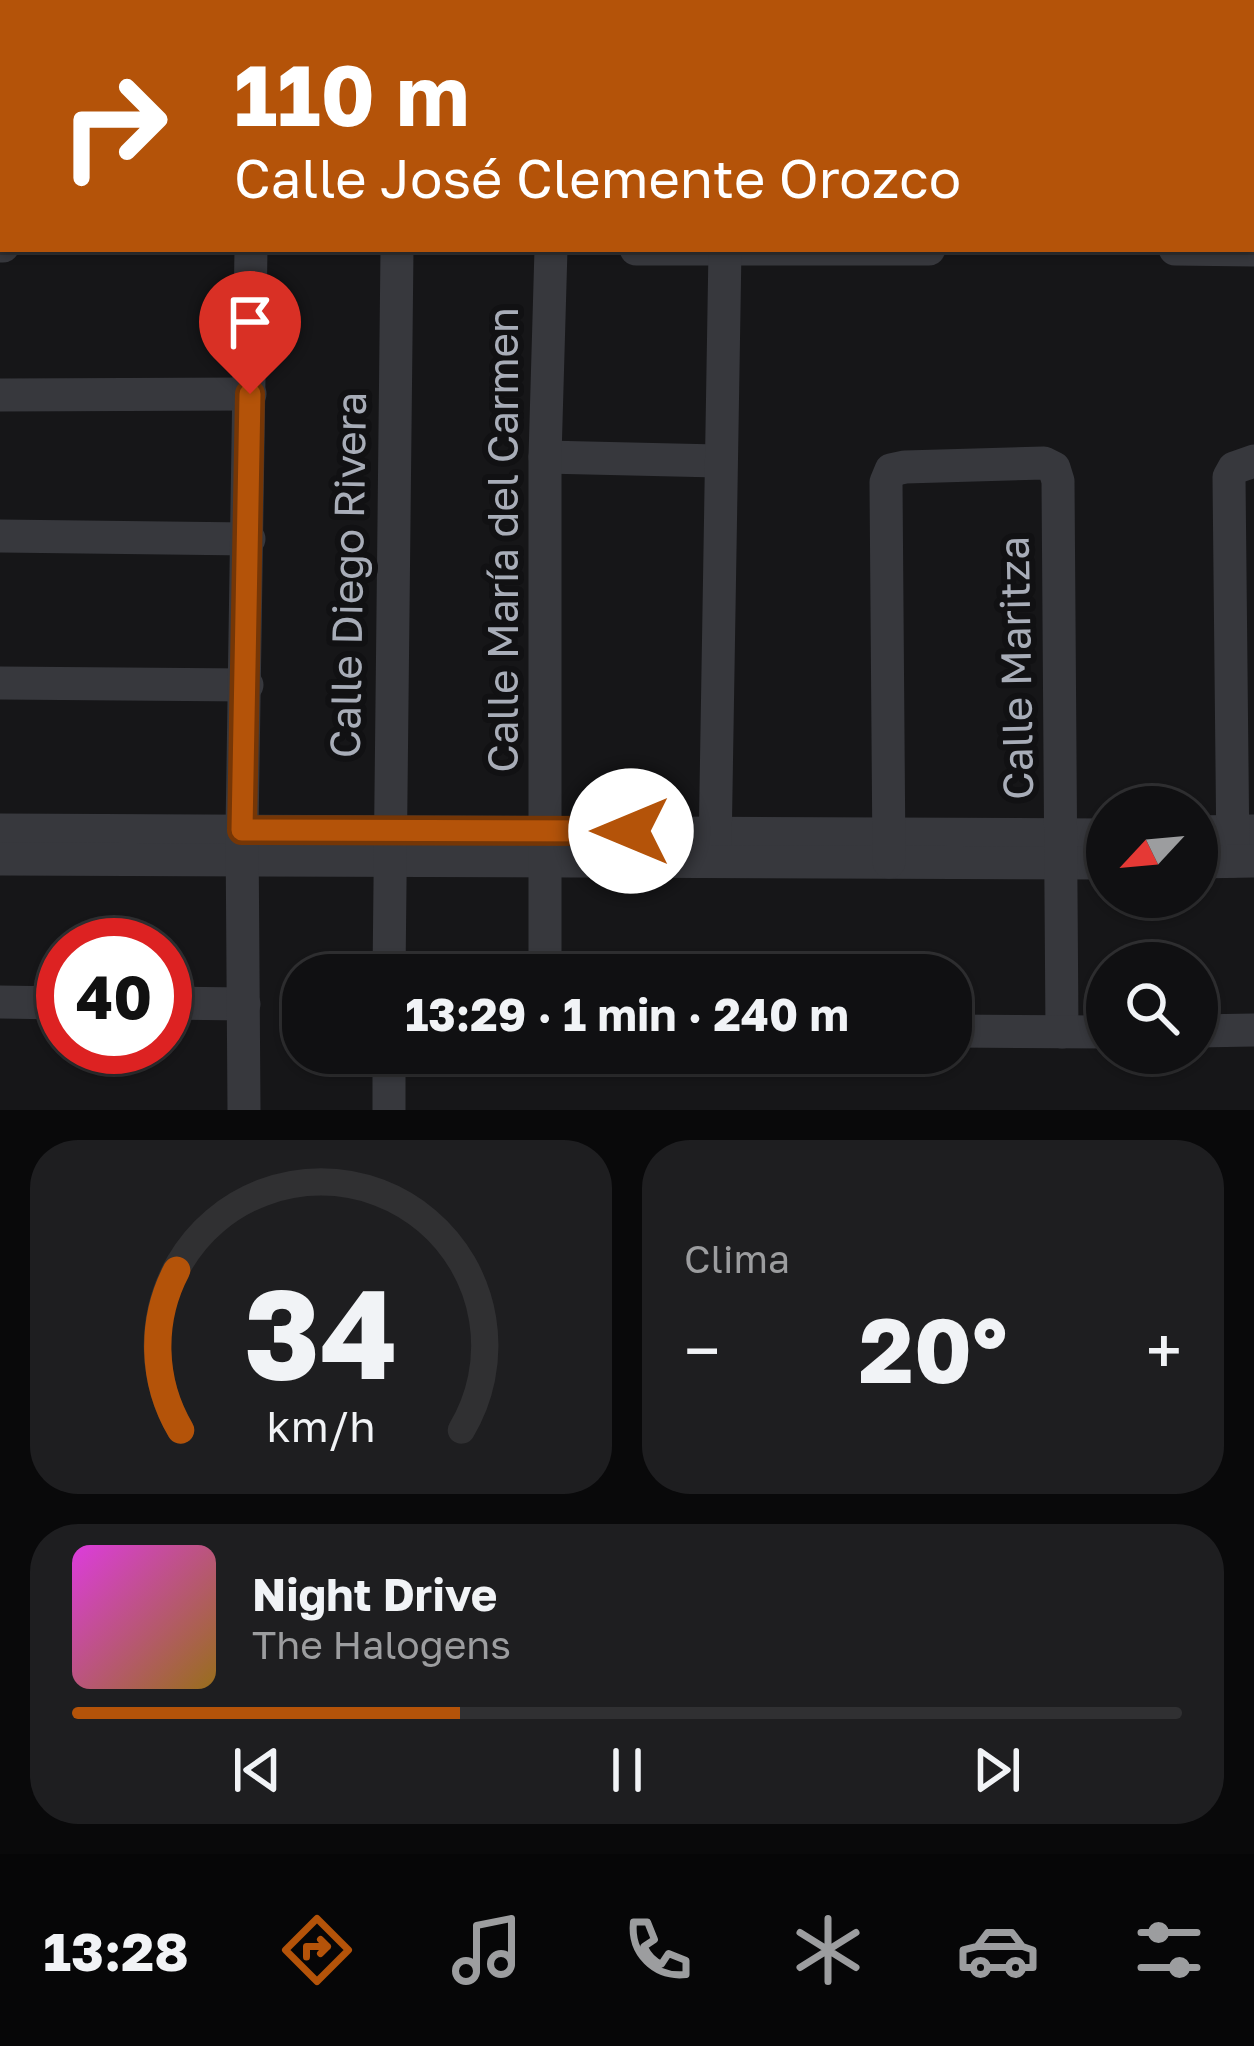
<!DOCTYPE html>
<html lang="es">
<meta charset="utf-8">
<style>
:root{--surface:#101012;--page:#1e1e20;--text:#f1f3f6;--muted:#9c9d9f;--line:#303032;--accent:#b45309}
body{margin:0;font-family:"Golos Text",sans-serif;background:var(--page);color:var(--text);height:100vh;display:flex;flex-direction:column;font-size:45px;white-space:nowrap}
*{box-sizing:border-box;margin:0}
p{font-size:39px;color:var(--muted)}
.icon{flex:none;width:66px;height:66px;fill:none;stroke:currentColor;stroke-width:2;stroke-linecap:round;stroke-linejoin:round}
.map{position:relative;height:1110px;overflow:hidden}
.side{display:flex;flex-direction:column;gap:30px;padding:30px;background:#09090a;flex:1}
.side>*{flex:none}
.hud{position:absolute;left:0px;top:0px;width:1254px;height:252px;box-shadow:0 3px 9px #0004,0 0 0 3px var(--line);background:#b45309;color:#fff;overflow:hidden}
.needle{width:78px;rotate:244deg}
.tools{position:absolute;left:1086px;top:786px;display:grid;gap:24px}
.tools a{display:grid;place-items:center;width:132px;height:132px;border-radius:50%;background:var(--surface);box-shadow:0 3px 9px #0004,0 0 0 3px var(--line);font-size:60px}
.speed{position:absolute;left:36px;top:918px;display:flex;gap:24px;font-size:60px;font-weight:700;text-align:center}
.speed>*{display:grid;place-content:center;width:156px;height:156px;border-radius:50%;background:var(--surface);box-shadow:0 3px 9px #0004,0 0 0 3px var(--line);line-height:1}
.speed .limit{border:18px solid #d22;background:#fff;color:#111}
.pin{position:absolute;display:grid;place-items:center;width:102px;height:102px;color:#fff;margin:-123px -51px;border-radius:50% 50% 50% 0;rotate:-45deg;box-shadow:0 0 12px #0007}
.pin .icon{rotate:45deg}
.me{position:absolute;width:132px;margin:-66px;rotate:270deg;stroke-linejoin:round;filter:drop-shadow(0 0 9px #0008)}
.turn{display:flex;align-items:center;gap:42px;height:252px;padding:0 36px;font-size:54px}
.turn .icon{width:156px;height:156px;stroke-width:2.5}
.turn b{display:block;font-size:84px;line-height:102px}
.big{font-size:90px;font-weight:700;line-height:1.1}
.side .tile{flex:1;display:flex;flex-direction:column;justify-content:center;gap:18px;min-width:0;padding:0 42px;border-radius:48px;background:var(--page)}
.side .dial{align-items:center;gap:0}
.dial svg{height:312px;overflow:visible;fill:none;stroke:var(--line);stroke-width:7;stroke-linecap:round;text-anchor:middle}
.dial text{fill:var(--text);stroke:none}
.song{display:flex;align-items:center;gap:36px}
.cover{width:144px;height:144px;border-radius:18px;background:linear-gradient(135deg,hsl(300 70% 55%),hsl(40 70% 35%))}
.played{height:12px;border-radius:6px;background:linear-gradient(90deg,var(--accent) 35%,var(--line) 35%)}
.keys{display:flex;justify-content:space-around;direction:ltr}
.heat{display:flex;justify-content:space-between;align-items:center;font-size:66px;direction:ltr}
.side .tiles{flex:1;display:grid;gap:30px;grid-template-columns:1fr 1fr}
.tile:last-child{grid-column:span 2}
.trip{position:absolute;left:282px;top:954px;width:690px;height:120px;border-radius:48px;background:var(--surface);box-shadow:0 3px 9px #0004,0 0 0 3px var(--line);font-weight:700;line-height:120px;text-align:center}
.menu{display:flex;height:192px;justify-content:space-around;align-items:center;background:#060607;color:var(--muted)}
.menu .icon{width:84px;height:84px}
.menu .active{color:var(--accent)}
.menu b{font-size:54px;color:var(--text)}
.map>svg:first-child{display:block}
</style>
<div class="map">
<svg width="1254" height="1110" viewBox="0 0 1254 1110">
<rect width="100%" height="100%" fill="#161618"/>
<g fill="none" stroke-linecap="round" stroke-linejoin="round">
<g stroke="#37383d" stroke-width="33">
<polyline points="1207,0 1208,3"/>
<polyline points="250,3 250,0"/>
<polyline points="398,3 398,0"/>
<polyline points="554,3 554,0"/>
<polyline points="728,3 728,0"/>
<polyline points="894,3 894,0"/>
<polyline points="1065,3 1065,0"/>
<polyline points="0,95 3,96"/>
<polyline points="1251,105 1254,105"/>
<polyline points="1251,136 1254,150"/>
<polyline points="0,246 3,246"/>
<polyline points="636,249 929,249"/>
<polyline points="1175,249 1254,250"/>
<polyline points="0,395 250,394"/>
<polyline points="545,457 718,461"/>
<polyline points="0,536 249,539"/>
<polyline points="0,683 247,685"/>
<polyline points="0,830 1107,835"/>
<polyline points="1197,832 1252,831"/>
<polyline points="715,851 725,249"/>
<polyline points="0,859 1107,863"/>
<polyline points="1233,861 1229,477 1234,468 1254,461"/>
<polyline points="889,862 886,482 891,470 905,467 1044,463 1054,468 1058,481 1062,1032"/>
<polyline points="1197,862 1254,861"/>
<polyline points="389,975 397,249"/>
<polyline points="545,975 545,457 551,249"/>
<polyline points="0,1002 63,1003"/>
<polyline points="165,1003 244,1004"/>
<polyline points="951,1031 1107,1032"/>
<polyline points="1197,1031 1254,1030"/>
<polyline points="389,1053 389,1110"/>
<polyline points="244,1110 242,830 251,249"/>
</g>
</g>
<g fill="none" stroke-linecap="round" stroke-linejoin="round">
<g stroke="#753606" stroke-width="30">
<polyline id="route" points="250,394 242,830 631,831"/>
</g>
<use href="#route" stroke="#b45309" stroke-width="21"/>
</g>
<g text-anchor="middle" stroke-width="12" stroke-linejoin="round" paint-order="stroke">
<g font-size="42" fill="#a8adb8" stroke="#111113">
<text transform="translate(503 540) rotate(-90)" y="15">Calle María del Carmen</text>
<text transform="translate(348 575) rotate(-89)" y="15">Calle Diego Rivera</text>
<text transform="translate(1016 668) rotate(-91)" y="15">Calle Maritza</text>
</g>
</g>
</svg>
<div class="tools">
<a><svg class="needle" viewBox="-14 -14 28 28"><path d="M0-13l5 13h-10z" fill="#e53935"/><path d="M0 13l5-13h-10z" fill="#9c9d9f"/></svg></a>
<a><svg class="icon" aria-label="search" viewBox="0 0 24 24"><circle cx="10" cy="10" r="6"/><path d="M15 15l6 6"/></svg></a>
</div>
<div class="speed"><div class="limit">40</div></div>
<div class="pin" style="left:250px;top:394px;background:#d93025"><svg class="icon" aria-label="arrive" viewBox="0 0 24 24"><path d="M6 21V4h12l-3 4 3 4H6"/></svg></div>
<svg class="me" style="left:631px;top:831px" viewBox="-20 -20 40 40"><circle r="19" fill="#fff"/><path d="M0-13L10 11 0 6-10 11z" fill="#b45309"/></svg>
<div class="trip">13:29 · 1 min · 240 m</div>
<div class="hud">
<div class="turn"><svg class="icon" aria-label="right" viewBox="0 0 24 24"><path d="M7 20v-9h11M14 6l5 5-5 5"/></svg><div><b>110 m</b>Calle José Clemente Orozco</div></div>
</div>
</div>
<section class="side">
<div class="tiles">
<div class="tile dial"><svg viewBox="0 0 100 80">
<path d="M14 69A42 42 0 1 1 86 69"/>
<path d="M14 69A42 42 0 0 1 13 28" stroke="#b45309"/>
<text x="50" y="56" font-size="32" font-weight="700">34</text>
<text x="50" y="72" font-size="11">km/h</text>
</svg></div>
<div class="tile"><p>Clima</p>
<div class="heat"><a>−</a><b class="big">20°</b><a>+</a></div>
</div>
<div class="tile">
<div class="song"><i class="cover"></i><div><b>Night Drive</b><p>The Halogens</p></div></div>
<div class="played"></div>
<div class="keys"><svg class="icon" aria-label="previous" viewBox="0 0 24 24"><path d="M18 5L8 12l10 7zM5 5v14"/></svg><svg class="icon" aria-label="pause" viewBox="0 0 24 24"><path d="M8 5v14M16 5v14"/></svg><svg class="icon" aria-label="next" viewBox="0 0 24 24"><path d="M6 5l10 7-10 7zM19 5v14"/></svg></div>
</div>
</div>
</section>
<nav class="menu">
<b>13:28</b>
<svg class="icon active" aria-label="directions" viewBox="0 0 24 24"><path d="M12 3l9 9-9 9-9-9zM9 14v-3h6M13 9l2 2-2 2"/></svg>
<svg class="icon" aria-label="music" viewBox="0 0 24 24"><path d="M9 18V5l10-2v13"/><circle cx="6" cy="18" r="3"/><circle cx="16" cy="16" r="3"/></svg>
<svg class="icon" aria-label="phone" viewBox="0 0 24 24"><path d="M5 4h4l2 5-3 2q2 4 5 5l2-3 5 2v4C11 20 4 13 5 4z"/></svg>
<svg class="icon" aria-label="climate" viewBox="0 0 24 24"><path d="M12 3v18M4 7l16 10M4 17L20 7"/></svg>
<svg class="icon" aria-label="car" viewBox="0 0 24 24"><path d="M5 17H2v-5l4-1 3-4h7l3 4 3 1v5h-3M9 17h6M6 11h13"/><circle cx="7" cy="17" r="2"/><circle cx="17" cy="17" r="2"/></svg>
<svg class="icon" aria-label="filters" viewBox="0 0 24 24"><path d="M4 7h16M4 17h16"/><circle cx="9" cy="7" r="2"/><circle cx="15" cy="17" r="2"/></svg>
</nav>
